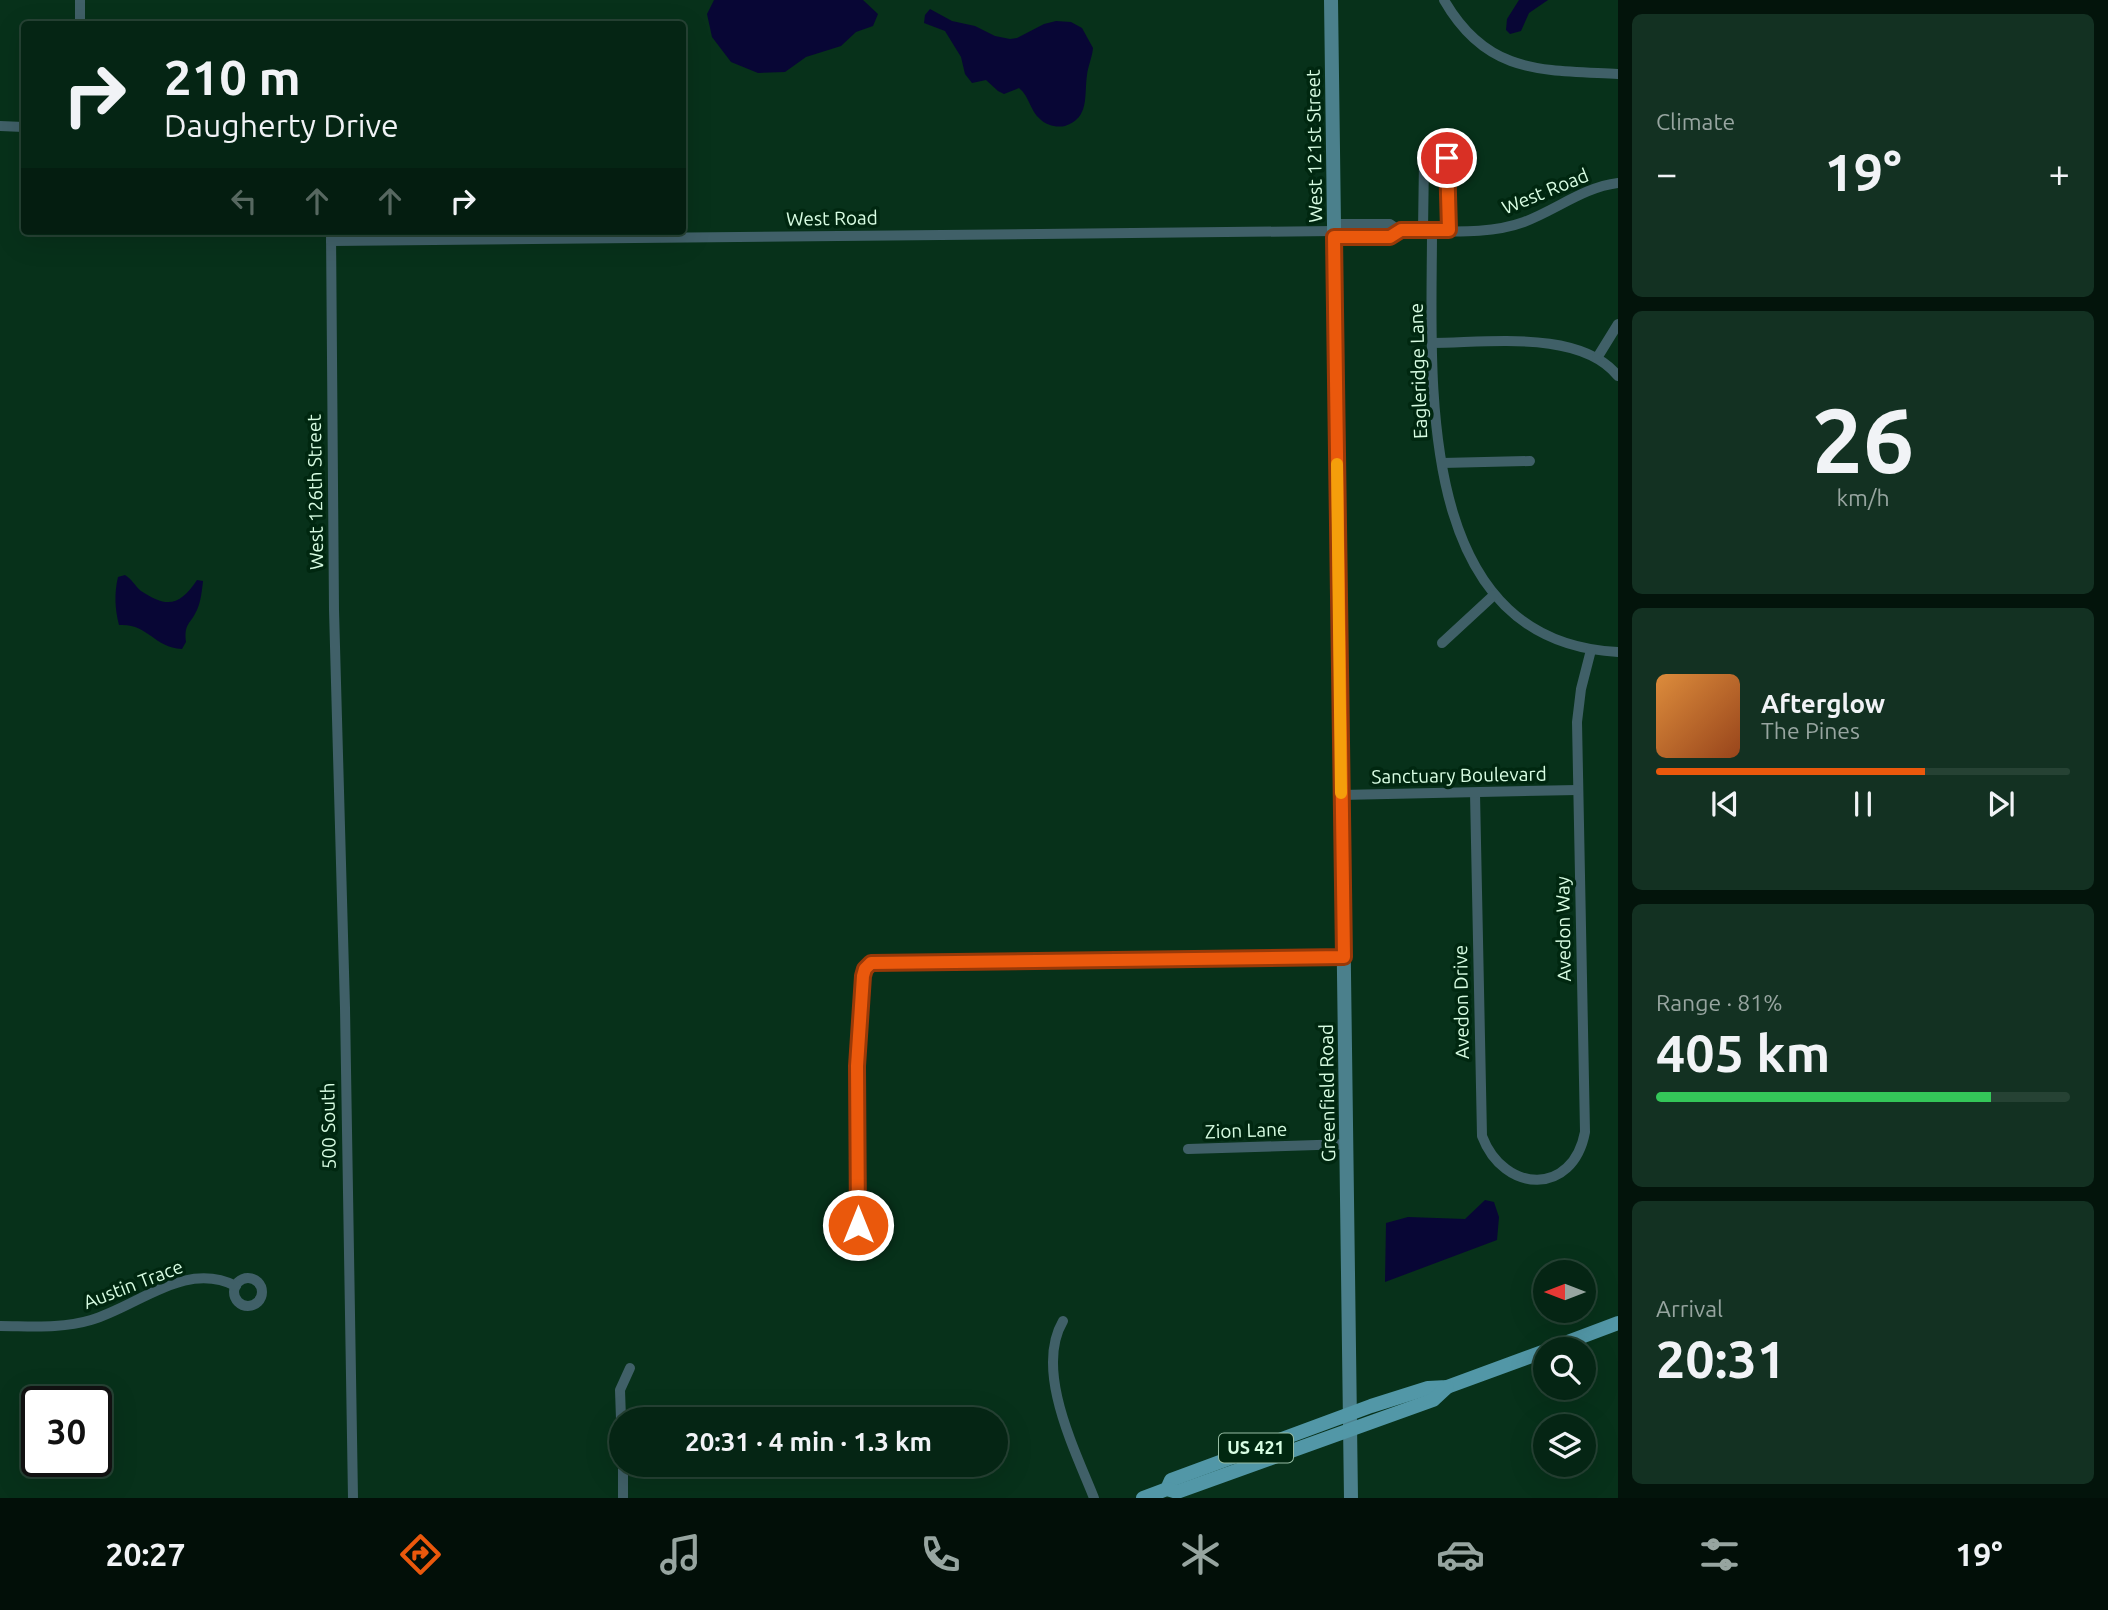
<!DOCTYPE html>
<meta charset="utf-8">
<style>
:root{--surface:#052514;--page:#133122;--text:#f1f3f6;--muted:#97a5a0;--line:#264234;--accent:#ea580c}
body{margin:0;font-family:Ubuntu,sans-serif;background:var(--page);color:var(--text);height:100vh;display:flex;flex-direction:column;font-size:26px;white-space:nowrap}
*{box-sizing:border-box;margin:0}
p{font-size:23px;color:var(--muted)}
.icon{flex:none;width:38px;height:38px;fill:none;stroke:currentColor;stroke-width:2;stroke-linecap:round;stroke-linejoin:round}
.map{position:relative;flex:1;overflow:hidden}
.details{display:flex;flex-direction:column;gap:14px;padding:14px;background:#03140b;width:490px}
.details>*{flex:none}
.top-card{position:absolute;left:21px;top:21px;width:665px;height:214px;border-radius:7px;box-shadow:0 7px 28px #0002,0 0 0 2px var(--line);background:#052514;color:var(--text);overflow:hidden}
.needle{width:46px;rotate:270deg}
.buttons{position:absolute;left:1533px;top:1260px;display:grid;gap:14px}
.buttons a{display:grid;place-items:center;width:63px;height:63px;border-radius:50%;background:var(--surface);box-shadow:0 7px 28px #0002,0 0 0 2px var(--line);font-size:35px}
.speed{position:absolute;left:21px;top:1386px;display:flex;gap:14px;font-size:35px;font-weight:700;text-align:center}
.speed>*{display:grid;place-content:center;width:91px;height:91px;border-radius:50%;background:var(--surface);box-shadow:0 7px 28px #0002,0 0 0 2px var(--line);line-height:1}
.speed .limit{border:4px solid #111;border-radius:10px;background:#fff;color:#111}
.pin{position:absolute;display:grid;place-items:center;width:60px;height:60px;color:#fff;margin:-30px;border:4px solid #fff;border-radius:50%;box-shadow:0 2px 7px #0007}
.me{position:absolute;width:77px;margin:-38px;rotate:0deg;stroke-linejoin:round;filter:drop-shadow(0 0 5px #0008)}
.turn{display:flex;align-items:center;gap:24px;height:147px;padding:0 28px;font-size:32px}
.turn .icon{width:91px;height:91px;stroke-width:2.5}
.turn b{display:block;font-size:49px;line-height:60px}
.lanes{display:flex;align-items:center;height:66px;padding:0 28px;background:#0003;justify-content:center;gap:35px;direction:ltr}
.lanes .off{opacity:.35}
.big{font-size:52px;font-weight:600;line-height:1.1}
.details .card{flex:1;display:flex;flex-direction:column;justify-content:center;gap:10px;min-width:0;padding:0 24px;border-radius:10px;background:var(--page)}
.details .dial{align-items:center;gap:0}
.dial b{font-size:91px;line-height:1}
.song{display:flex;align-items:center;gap:21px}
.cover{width:84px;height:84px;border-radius:10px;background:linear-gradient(135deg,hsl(30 70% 55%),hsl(20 70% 35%))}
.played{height:7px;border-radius:4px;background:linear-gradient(90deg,var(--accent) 65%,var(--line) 65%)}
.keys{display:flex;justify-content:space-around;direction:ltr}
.heat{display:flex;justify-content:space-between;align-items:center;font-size:38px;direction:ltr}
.charge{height:10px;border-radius:5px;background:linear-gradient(90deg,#34c759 81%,var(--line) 0)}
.trip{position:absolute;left:609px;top:1407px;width:399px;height:70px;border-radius:35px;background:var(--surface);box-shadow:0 7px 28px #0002,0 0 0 2px var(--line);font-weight:600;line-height:70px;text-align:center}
.tabs{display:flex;height:112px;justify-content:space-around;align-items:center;background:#020f08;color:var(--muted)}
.tabs .icon{width:49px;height:49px}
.tabs .selected{color:var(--accent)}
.tabs b{font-size:32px;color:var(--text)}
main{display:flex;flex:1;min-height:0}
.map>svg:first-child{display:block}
</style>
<main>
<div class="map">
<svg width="1618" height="1498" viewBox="0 0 1618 1498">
<rect width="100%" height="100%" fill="#07311a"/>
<g fill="#080635">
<polygon points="714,0 863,0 878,14 873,26 856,32 841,46 806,57 785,72 758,73 731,62 712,37 707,14"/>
<polygon points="1519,0 1548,0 1529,13 1521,31 1510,34 1506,30 1507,19"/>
<path d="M930,9L952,21L975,26L995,36L1010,39L1017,38L1044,24L1056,21L1071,22L1082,28L1093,48C1092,58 1088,66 1087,75C1084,95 1090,118 1065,126C1056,128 1046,125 1040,119C1030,111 1030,97 1019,88L1004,94L998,91L986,80L972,83L965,74L961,57L945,31L924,23L925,15Z"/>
<path d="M125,575C132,579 135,586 141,591C168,609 180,605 197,580L203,581C202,590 201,601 197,610C190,625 184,623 186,642L182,649C153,647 148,623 119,625C115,609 114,594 118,577Z"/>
<polygon points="1485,1200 1494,1202 1499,1217 1497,1240 1385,1282 1386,1223 1408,1217 1465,1219"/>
</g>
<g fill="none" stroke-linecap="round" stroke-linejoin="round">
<g stroke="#406068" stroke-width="10">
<path d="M1444,0C1487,75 1542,70 1618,74"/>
<polyline points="80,24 80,0"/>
<polyline points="0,126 24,127"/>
<polyline points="1334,224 1390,224 1400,231"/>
<polyline points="1423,230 1424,160 1431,151 1438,150 1447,158 1449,230"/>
<path d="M1432,230C1432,376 1411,642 1618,652"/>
<polyline points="331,231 334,610 345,1008 353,1498"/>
<path d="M1334,237H1390L1400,231C1440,230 1486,236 1524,222C1556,210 1584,187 1618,183"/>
<polyline points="331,241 1334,231"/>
<path d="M1432,343C1487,343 1580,329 1618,376"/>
<polyline points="1597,358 1618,324"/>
<polyline points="1442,463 1530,461"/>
<polyline points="1442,643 1494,595"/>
<path d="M1475,793L1482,1136C1504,1194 1573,1196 1585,1132L1577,722L1581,689L1591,650"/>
<polyline points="1341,795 1577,790"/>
<polyline points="1188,1149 1348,1144"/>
<polyline points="858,1225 857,1066 864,976 865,969 871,963 1344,957"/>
<circle cx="248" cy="1292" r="14"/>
<path d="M1063,1321C1034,1370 1075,1450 1094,1498"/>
<path d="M0,1326C30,1326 61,1329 91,1320C139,1306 185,1260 236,1286"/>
<polyline points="621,1419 620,1390 630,1368"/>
<polyline points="623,1465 623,1498"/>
</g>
<polyline stroke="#4b808c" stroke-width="14" points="1331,0 1351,1498"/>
<g stroke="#5297a7" stroke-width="14">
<polyline points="1549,1349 1618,1323"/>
<polyline points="1167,1489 1171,1480 1371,1406 1428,1388 1447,1387 1545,1351"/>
<polyline points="1143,1498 1167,1489 1177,1492 1433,1400 1447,1387"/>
</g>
</g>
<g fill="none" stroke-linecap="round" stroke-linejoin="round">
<g stroke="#983908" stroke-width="18">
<polyline id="route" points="858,1225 857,1066 863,976 865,969 871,963 1344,957 1334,237 1390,237 1401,230 1449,230 1447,158"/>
</g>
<use href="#route" stroke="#ea580c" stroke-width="12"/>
<polyline stroke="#f59e0b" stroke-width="12" points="1337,464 1341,793"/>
</g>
<g text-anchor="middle" stroke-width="7" stroke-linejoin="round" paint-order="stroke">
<rect fill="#002710" stroke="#97bda4" stroke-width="2" x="1219" y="1433.5" width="74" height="29" rx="5"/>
<g font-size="18" font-weight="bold" fill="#d8fde3">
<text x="1256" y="1454">US 421</text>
</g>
<g font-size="19" fill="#d8fde3" stroke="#002710">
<text transform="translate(1314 146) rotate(-91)" y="7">West 121st Street</text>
<text transform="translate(1545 191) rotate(-22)" y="7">West Road</text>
<text transform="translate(832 218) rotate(-1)" y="7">West Road</text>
<text transform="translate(1418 371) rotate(-92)" y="7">Eagleridge Lane</text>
<text transform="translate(315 492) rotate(-91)" y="7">West 126th Street</text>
<text transform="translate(1459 775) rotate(-1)" y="7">Sanctuary Boulevard</text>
<text transform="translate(1563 929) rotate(-91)" y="7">Avedon Way</text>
<text transform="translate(1461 1002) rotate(-91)" y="7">Avedon Drive</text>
<text transform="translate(1327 1093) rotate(-91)" y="7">Greenfield Road</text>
<text transform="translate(328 1126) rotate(-91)" y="7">500 South</text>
<text transform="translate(1246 1130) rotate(-2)" y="7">Zion Lane</text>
<text transform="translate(133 1284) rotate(-21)" y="7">Austin Trace</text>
</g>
</g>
</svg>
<div class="buttons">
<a><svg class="needle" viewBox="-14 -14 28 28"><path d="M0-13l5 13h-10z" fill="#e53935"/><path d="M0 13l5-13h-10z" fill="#97a5a0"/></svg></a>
<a><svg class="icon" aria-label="search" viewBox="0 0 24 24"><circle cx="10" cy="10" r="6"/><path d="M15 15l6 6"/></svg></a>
<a><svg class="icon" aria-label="layers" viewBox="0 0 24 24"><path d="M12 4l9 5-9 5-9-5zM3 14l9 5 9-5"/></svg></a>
</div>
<div class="speed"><div class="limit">30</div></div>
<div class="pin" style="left:1447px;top:158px;background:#d93025"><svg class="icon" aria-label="arrive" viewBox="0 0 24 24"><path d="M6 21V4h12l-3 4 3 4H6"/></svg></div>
<svg class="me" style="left:858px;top:1225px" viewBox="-20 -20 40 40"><circle r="17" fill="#ea580c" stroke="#fff" stroke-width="3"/><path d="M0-11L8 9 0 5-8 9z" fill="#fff"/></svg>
<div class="trip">20:31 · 4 min · 1.3 km</div>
<div class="top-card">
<div class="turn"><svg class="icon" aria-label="right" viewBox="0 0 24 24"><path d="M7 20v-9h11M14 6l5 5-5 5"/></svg><div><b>210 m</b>Daugherty Drive</div></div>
<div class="lanes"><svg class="icon off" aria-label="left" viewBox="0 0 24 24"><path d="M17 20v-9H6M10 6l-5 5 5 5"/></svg><svg class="icon off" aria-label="ahead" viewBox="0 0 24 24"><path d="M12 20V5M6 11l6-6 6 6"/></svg><svg class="icon off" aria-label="ahead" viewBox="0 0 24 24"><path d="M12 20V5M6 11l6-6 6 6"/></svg><svg class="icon" aria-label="right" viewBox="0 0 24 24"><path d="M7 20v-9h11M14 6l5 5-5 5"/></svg></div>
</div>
</div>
<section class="details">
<div class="card"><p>Climate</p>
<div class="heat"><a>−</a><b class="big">19°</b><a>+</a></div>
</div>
<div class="card dial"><b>26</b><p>km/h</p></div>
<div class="card">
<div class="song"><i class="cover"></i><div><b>Afterglow</b><p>The Pines</p></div></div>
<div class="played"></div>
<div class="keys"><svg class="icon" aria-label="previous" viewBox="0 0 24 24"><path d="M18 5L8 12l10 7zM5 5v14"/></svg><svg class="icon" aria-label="pause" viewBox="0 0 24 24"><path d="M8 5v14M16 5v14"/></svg><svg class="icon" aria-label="next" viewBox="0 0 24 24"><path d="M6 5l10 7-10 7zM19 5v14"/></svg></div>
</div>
<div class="card"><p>Range · 81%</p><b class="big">405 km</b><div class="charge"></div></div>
<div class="card"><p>Arrival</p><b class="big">20:31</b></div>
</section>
</main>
<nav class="tabs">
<b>20:27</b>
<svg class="icon selected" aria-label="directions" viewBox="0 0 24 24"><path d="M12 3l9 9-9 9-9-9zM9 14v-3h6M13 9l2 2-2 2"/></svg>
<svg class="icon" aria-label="music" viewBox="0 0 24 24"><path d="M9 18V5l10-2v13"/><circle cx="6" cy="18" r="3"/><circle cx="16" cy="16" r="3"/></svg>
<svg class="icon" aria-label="phone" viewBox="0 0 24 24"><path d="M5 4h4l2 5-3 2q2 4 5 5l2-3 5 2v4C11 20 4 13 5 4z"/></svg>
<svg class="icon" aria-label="climate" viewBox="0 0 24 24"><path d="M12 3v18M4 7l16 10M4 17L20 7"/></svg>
<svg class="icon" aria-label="car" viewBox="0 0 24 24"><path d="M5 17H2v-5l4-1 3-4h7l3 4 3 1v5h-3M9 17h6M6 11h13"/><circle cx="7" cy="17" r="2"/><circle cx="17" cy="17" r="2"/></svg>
<svg class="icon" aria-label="filters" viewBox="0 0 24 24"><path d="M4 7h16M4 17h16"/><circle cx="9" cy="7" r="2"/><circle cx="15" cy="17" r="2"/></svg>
<b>19°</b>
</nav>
